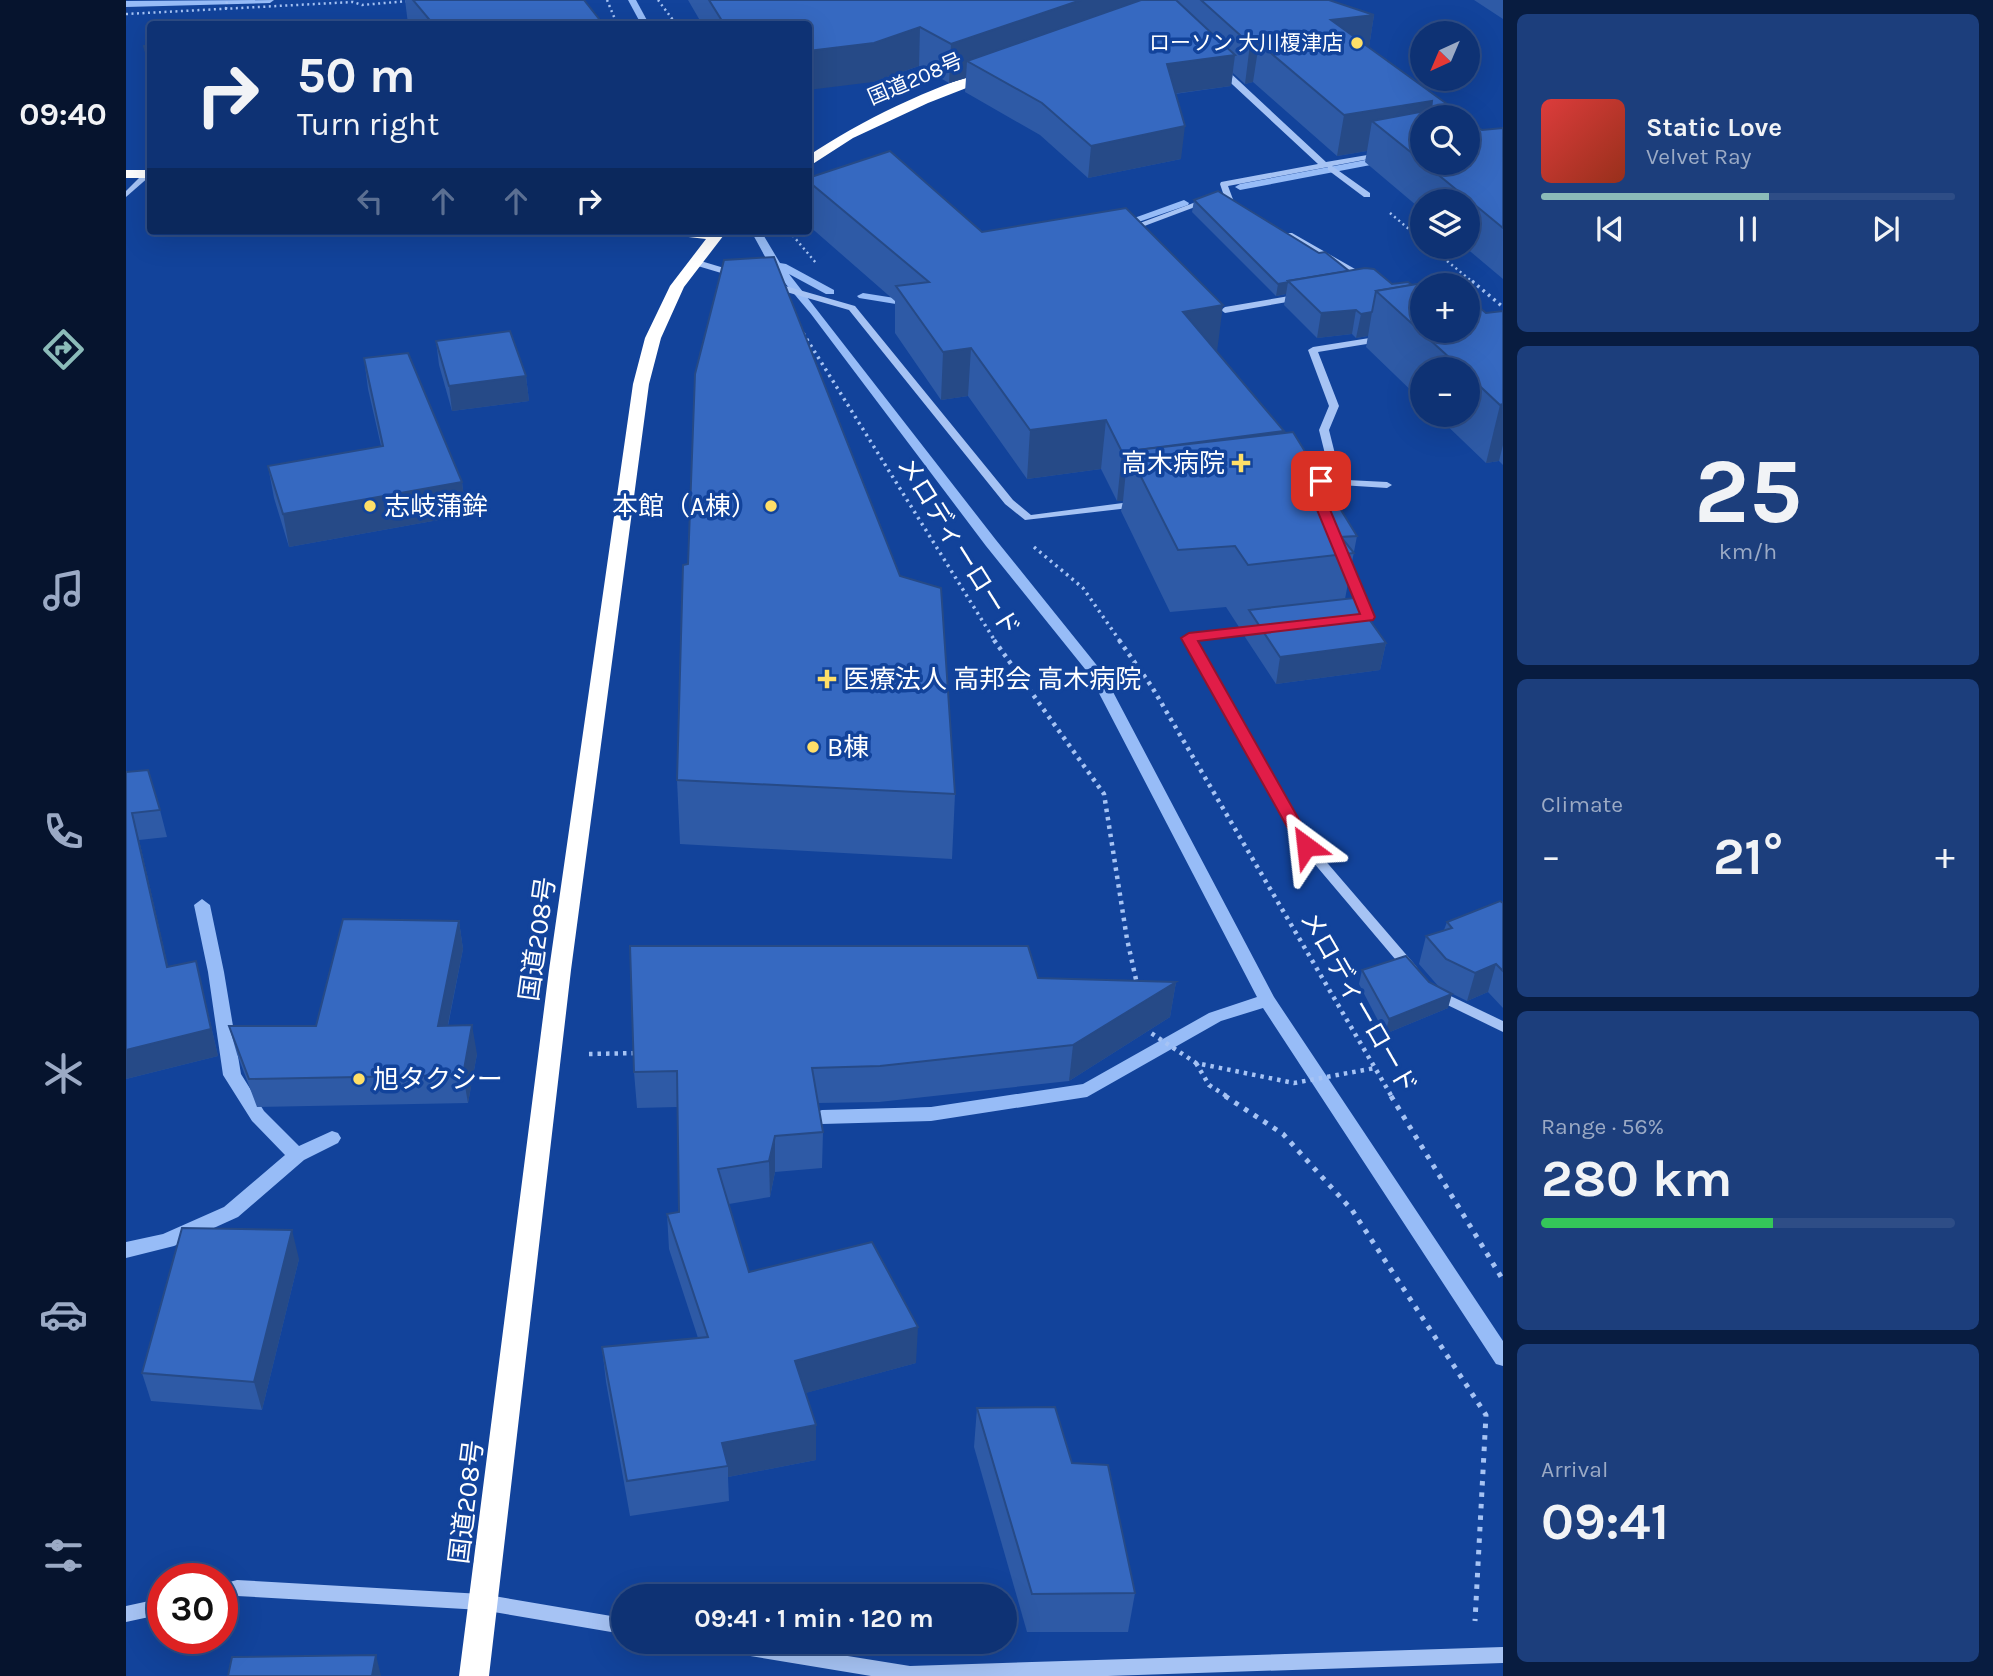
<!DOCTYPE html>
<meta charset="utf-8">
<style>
:root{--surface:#0e3274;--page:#1c3e7c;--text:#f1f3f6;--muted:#9baac5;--line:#2e4d86;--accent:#8bbbb9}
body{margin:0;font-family:Karla,"Noto Sans JP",sans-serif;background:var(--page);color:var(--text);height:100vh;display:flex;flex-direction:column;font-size:26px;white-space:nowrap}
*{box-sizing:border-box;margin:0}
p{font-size:23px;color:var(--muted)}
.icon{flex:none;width:38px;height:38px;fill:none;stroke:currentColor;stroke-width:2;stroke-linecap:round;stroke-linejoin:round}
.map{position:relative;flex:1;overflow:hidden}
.panel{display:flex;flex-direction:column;gap:14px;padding:14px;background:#081c40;width:490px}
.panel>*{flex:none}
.hud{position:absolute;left:21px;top:21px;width:665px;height:214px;border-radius:7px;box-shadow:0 7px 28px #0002,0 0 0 2px var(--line);background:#0e3274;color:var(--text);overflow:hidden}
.needle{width:46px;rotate:224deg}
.fabs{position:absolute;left:1284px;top:21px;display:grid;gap:14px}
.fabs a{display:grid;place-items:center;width:70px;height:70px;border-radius:50%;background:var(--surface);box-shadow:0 7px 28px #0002,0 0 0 2px var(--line);font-size:35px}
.speed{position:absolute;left:21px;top:1563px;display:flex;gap:14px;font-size:35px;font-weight:700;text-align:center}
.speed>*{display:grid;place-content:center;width:91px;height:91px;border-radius:50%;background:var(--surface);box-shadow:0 7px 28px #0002,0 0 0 2px var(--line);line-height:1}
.speed .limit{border:10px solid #d22;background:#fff;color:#111}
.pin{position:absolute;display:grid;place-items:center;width:60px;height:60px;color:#fff;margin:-30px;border-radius:14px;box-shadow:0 4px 10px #0006}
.me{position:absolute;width:77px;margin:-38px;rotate:330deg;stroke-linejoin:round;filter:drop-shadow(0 0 5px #0008)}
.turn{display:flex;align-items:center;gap:24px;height:147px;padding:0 35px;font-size:32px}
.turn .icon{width:91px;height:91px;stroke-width:2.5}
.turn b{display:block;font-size:49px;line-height:60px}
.lanes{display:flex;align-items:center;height:66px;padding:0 35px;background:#0003;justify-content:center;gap:35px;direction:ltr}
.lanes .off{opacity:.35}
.big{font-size:52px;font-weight:700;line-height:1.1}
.panel .card{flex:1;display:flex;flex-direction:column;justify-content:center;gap:10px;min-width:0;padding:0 24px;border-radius:10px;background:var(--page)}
.panel .dial{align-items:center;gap:0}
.dial b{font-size:91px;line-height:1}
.song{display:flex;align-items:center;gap:21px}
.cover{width:84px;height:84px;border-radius:10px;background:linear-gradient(135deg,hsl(0 70% 55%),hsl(10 70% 35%))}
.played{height:7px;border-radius:4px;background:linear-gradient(90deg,var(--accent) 55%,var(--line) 55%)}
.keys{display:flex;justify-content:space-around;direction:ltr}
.heat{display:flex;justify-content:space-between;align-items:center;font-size:38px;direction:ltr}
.charge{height:10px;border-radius:5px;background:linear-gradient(90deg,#34c759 56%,var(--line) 0)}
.trip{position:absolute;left:485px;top:1584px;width:406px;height:70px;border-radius:35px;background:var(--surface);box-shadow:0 7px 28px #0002,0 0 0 2px var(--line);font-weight:700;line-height:70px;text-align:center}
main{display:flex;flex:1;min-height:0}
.tabs{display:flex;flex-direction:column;width:126px;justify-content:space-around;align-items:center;background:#06142e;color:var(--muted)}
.tabs .icon{width:49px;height:49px}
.tabs .selected{color:var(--accent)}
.tabs b{font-size:32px;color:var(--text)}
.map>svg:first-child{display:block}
</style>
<main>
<nav class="tabs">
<b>09:40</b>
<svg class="icon selected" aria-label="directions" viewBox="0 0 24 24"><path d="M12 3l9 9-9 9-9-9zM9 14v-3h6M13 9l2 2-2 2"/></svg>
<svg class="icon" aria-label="music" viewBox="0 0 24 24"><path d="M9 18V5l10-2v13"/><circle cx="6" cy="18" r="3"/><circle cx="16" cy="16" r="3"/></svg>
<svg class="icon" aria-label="phone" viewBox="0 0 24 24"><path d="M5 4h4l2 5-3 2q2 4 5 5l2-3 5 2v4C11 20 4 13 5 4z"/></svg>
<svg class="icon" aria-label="climate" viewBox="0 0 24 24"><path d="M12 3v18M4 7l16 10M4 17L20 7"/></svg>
<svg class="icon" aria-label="car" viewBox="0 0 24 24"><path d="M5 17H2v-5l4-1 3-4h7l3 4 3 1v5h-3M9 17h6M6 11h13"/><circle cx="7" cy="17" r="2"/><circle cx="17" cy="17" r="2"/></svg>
<svg class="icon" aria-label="filters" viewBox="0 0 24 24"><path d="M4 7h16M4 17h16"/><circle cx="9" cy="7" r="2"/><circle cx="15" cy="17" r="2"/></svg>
</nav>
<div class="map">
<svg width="1377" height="1676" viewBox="0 0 1377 1676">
<rect width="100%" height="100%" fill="#12439b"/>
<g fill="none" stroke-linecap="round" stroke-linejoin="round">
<g fill="#97bcf7" fill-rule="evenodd">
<polygon points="148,0 144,3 0,7 0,1"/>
<polygon points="502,0 510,0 523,24 515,24"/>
<polygon points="1297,149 1297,155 1114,190 1109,187 1114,184"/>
<polygon points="1058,200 1063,203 1062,205 995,228 986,226"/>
<polygon points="625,231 635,231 654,263 660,264 708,290 708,294 700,294 663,274 870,540 977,673 1148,997 1377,1341 1377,1366 1370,1364 1137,1008 1095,1021 961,1097 805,1121 696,1124 690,1122 687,1117 690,1112 696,1110 805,1107 957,1084 1083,1013 1131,997 963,674 860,546 685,314 643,264"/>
<polygon points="737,293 775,299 788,295 794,298 776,305 733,298 731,296"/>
<polygon points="76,899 84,905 98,972 115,1074 138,1111 173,1146 206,1131 212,1133 215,1138 212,1143 178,1160 112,1217 48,1246 0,1258 0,1242 37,1234 98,1207 159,1155 126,1121 97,1075 82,972 68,905"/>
</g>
<g stroke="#a6c3f4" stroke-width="2.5" stroke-dasharray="2 3.5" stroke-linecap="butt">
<polyline points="481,0 491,24"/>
<polyline points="532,0 550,24"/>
<polyline points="100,9 101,0"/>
<polyline points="0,14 227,2 236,5 293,0"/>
<polyline points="1264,213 1297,241"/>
<polyline points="663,231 690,263"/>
<polyline points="1304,247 1348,283"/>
</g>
<g stroke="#a6c3f4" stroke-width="3.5" stroke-dasharray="2.5 4.5" stroke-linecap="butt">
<polyline points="1346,281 1377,307"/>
<polyline points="677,333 869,641"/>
<polyline points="908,547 957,588 994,641"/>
</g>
<g stroke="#a6c3f4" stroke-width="4.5" stroke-dasharray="3.5 5" stroke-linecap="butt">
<polyline points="868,640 978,794 1001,939 1011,984"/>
<polyline points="993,640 1026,687 1266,1097"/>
<polyline points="1021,1027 1022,1031 1070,1063 1168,1083 1249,1068"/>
<polyline points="463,1054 514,1053"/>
<polyline points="1070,1063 1083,1085 1102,1097"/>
</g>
<g stroke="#a6c3f4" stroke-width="5" stroke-dasharray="4.5 7" stroke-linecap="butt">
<polyline points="1099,1096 1157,1134 1226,1210 1360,1415 1349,1621"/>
<polyline points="1265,1096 1377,1280"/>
</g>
<g fill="#a6c3f4" fill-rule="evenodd">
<polygon points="1093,68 1099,68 1200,162 1259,152 1259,156 1206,166 1244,193 1244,197 1238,197 1202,170 1202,167 1102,186 1108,202 1117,208 1113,210 1101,205 1094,184 1095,182 1192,164 1093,72"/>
<polygon points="19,172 24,172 24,176 0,197 0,191"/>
<polygon points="1078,199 1085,201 1005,231 998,229"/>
<polygon points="1160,233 1166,233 1243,277 1236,279 1160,237"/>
<polygon points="568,259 615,273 616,275 612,278 565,264 565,260"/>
<polygon points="643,283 649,283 729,306 887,500 905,515 1012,501 1017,504 1012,507 899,520 879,504 723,310 643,287"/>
<polygon points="1175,294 1178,295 1178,299 1099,313 1095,310 1099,307"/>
<polygon points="1256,336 1260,339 1259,341 1192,352 1213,406 1203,430 1212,466 1201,479 1261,482 1266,485 1261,488 1199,484 1199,495 1194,498 1190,497 1189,484 1185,481 1191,478 1202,466 1193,430 1203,406 1182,350 1187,347"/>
<polygon points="1218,558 1223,561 1247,617 1246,619 1227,622 1222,619 1223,617 1236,615 1213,561"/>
<polygon points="1136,626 1141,629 1140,631 1070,640 1185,844 1290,966 1292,969 1290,972 1280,972 1176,849 1058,638 1063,635"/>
<polygon points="1310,989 1377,1021 1377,1032 1305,997 1303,994 1305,991"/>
<polygon points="111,1580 356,1594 497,1618 497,1634 356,1610 111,1596 96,1600 96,1584"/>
<polygon points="37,1598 37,1614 0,1622 0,1606"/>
<polygon points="579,1642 635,1642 784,1666 1377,1647 1377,1663 982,1676 745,1676 588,1650 582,1648"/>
</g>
<g fill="#fff" fill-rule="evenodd">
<path d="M867,69L871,70V76L802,103L727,138L682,167V156C734,121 806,86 867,69Z"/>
<rect x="0" y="170" width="24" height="8"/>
<polygon points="538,231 601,231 558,287 535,338 523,384 445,970 363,1676 333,1676 423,970 507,384 519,338 544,286 580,239 545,235"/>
</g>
</g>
<g fill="#2e5aa6">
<polygon points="279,0 287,0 477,24 282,24"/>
<polygon points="562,0 1203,0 1248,15 1243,47 1356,130 1377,128 1377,279 1339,247 1342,247 1342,201 1297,201 1297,211 1239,162 1241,151 1211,156 1127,82 1119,84 1107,73 1105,86 1049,94 1055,159 962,178 914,135 839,92 840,78 823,83 793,66 747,82 682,24 576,24"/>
<polygon points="1348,0 1377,0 1377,19"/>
<polygon points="24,45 24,77 18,46"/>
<polygon points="682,178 856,232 1091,352 1158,431 1158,433 1231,536 1219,599 1260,643 1254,670 1150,684 1119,637 1121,626 1113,627 1100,607 1044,612 995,511 997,501 991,501 975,469 901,479 842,396 815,400 769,333 769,301 682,225"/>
<polygon points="1068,200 1223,271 1266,284 1286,285 1360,313 1377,311 1377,465 1373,461 1360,463 1310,415 1342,415 1342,369 1297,369 1297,402 1240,347 1242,336 1230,338 1226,334 1191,338 1158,305 1160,294 1150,296 1066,212"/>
<polygon points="310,341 400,376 403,401 326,411 313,365"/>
<polygon points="238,358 336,482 340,515 163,547 148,498 142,466 255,446 242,389"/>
<polygon points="0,772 34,810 41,837 13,840 42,967 70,961 92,1056 0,1079"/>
<polygon points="551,780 829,794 826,859 554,844"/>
<polygon points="1377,903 1377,1008 1362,992 1341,1001 1313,987 1293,964 1300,936 1318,930 1321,922"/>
<polygon points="333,921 337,949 322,1026 351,1054 342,1103 131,1107 111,1054 103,1026 190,1026"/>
<polygon points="1236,970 1322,1008 1259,1034 1233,984"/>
<polygon points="912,978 1050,982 1044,1017 943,1081 753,1102 692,1103 697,1132 696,1168 649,1172 644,1197 603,1204 623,1272 790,1363 679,1393 690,1425 690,1460 602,1477 603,1501 504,1516 480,1382 476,1347 572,1338 543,1249 541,1214 553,1212 551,1107 511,1108 508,1072"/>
<polygon points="173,1259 136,1410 25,1401 16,1373"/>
<polygon points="851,1408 1009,1593 1002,1632 901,1632 848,1447"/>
</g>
<g fill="#264a87">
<polygon points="955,0 1031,0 841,61 840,78 823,83 825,44"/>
<polygon points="1248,15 1242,54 1205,20"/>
<polygon points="794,27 793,66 747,82 682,90 682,51"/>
<polygon points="1133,43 1127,82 1119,84 1124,44"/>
<polygon points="1109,55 1105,86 1038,95 1041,64"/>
<polygon points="1306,101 1303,117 1246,121 1241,151 1211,156 1218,115"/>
<polygon points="1059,126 1055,159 962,178 965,146"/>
<polygon points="1162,282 1160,294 1150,296 1152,284"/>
<polygon points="1097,305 1091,352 1057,312"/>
<polygon points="1230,310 1226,334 1191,338 1195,313"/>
<polygon points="1246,312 1242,336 1230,338 1235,314"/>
<polygon points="845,348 842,396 815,400 817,352"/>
<polygon points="400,376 403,401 326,411 323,386"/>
<polygon points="1377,404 1377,445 1373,461 1360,463 1374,405"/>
<polygon points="980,420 975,469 901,479 904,430"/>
<polygon points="1158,431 1151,481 1002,451 997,501 991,501 996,452"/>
<polygon points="336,482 340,515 163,547 157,514"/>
<polygon points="1260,643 1254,670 1150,684 1154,657"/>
<polygon points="6,813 13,840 49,995 41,967"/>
<polygon points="333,921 337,949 316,1054 312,1026"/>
<polygon points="70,961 92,1056 0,1079 0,1050"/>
<polygon points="1370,964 1362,992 1341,1001 1349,973"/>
<polygon points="1050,982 1044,1017 943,1081 947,1045"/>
<polygon points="1326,994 1322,1008 1259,1034 1263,1019"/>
<polygon points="346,1025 351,1054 342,1103 337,1075"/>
<polygon points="649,1136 649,1172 644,1197 643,1161"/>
<polygon points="166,1230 173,1259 136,1410 128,1382"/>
<polygon points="792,1327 790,1363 669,1396 669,1361"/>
<polygon points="690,1425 690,1460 602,1477 602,1466 596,1443"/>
<polygon points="250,1655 255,1676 246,1676"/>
</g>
<g fill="#3669c1" stroke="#264a87" stroke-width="2">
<polygon points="287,0 458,0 477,24 307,24"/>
<polygon points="583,0 955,0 825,44 794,27 748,43 682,51 682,24 598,24"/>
<polygon points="1015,0 1050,0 1109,55 1041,64 1059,126 965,146 916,103 841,61"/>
<polygon points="1075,0 1203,0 1248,15 1205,20 1339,117 1297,117 1297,162 1246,121 1305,110 1306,101 1218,115 1133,43 1124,44"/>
<polygon points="24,45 24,67 18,46"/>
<polygon points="1342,120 1356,130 1377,128 1377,228 1298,163 1342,163"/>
<polygon points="764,151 856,232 1000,208 1097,305 1057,312 1158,431 996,452 980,420 904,430 845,348 817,352 770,286 803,282 682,181 682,178"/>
<polygon points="1092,191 1193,253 1199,252 1223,271 1162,281 1163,282 1152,284 1068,200"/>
<polygon points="648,257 774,576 815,588 829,794 551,780 557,565 562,564 569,374 598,260"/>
<polygon points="1239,268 1248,269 1266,284 1282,282 1286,285 1250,291 1246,312 1235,314 1230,310 1195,313 1162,281"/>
<polygon points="1320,279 1328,285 1297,285 1297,331 1342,331 1342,298 1360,313 1377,311 1377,404 1374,405 1342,375 1342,369 1336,369 1250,291"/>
<polygon points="384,331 400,376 323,386 310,341"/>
<polygon points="282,353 336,482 157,514 142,466 257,446 238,358"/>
<polygon points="1167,432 1231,536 1215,537 1228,553 1122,565 1109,546 1052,550 1002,451"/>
<polygon points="1228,598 1260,643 1154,657 1123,610"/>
<polygon points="22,770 34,810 6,813 41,967 70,961 85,1029 0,1050 0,772"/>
<polygon points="1374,901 1377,903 1377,971 1370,964 1349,973 1320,959 1300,936 1326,928 1321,922"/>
<polygon points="217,919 333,921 312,1026 346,1025 337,1075 123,1079 103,1026 190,1026"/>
<polygon points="504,946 902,946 912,978 1050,982 947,1045 754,1066 686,1068 697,1132 649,1136 643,1161 592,1169 623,1272 746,1242 792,1327 669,1361 690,1425 596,1443 602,1466 501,1481 476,1347 582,1337 541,1214 553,1212 551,1071 508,1072"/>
<polygon points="1280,956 1303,982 1326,994 1263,1019 1236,970"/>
<polygon points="56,1228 166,1230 128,1382 16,1373"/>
<polygon points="929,1407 946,1463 982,1465 1009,1593 906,1594 851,1408"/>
<polygon points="250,1655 246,1676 102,1676 106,1657"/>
</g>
<polygon fill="#e11d48" stroke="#92132f" stroke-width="2" points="1195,477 1201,481 1200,500 1249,617 1247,620 1072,641 1188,846 1180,852 1172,846 1055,638 1063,633 1234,614 1187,500 1188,481"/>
<g fill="#ffdf68" stroke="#12439b" stroke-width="2.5">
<circle cx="1231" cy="43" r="7"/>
<path d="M1111.5 452.5h7v7h7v7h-7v7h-7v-7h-7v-7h7z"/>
<circle cx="244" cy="506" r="7"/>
<circle cx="645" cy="506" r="7"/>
<path d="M697.5 668.5h7v7h7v7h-7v7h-7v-7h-7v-7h7z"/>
<circle cx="687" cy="747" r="7"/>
<circle cx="233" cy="1079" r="7"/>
</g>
<g text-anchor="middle" stroke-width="7" stroke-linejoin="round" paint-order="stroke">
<g font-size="21" fill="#fff" stroke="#12439b" text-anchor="end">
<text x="1217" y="50">ローソン 大川榎津店</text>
</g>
<g font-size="21" fill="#fff" stroke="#12439b">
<text transform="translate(789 79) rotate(-23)" y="7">国道208号</text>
</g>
<g font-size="26" fill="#fff" stroke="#12439b" text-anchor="start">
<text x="1099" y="472" text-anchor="end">高木病院</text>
<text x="258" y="515">志岐蒲鉾</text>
<text x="631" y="515" text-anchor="end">本館（A棟）</text>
<text x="717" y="688">医療法人 高邦会 高木病院</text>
<text x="701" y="756">B棟</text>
<text x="247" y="1088">旭タクシー</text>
</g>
<g font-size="26" fill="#fff" stroke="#12439b">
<text transform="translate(833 546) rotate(58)" y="9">メロディーロード</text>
<text transform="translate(411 939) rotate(-82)" y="9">国道208号</text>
<text transform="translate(1233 1002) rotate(60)" y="9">メロディーロード</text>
<text transform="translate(340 1502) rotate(-83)" y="9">国道208号</text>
</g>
</g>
</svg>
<div class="fabs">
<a><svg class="needle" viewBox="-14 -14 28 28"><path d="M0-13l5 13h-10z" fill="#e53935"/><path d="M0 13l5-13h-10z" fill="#9baac5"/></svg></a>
<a><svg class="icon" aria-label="search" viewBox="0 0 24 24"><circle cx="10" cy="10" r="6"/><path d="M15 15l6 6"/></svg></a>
<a><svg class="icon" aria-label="layers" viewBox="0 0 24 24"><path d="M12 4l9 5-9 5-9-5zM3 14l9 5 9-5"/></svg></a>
<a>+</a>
<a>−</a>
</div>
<div class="speed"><div class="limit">30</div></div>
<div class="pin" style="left:1195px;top:481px;background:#d93025"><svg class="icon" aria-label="arrive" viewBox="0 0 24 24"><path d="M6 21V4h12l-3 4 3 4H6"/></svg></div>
<svg class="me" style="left:1180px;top:846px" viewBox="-20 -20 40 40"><path d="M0-17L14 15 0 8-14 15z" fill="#e11d48" stroke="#fff" stroke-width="4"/></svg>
<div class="trip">09:41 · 1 min · 120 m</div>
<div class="hud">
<div class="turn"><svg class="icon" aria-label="right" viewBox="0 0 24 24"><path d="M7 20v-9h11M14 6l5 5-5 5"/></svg><div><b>50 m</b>Turn right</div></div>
<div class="lanes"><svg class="icon off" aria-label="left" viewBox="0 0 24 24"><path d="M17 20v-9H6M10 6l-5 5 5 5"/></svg><svg class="icon off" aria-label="ahead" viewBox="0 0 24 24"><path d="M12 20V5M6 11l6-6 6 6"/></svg><svg class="icon off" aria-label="ahead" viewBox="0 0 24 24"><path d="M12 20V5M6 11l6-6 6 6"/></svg><svg class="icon" aria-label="right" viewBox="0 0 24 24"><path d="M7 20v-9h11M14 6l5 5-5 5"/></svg></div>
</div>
</div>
<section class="panel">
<div class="card">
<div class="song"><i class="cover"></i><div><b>Static Love</b><p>Velvet Ray</p></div></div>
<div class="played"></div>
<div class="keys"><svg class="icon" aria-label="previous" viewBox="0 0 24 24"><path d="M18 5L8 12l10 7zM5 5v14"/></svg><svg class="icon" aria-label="pause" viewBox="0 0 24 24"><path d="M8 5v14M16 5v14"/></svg><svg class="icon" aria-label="next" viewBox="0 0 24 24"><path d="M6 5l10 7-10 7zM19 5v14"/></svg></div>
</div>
<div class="card dial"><b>25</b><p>km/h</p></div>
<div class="card"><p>Climate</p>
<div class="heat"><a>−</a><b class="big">21°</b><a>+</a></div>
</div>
<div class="card"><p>Range · 56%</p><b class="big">280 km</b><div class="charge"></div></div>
<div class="card"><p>Arrival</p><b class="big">09:41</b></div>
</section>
</main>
